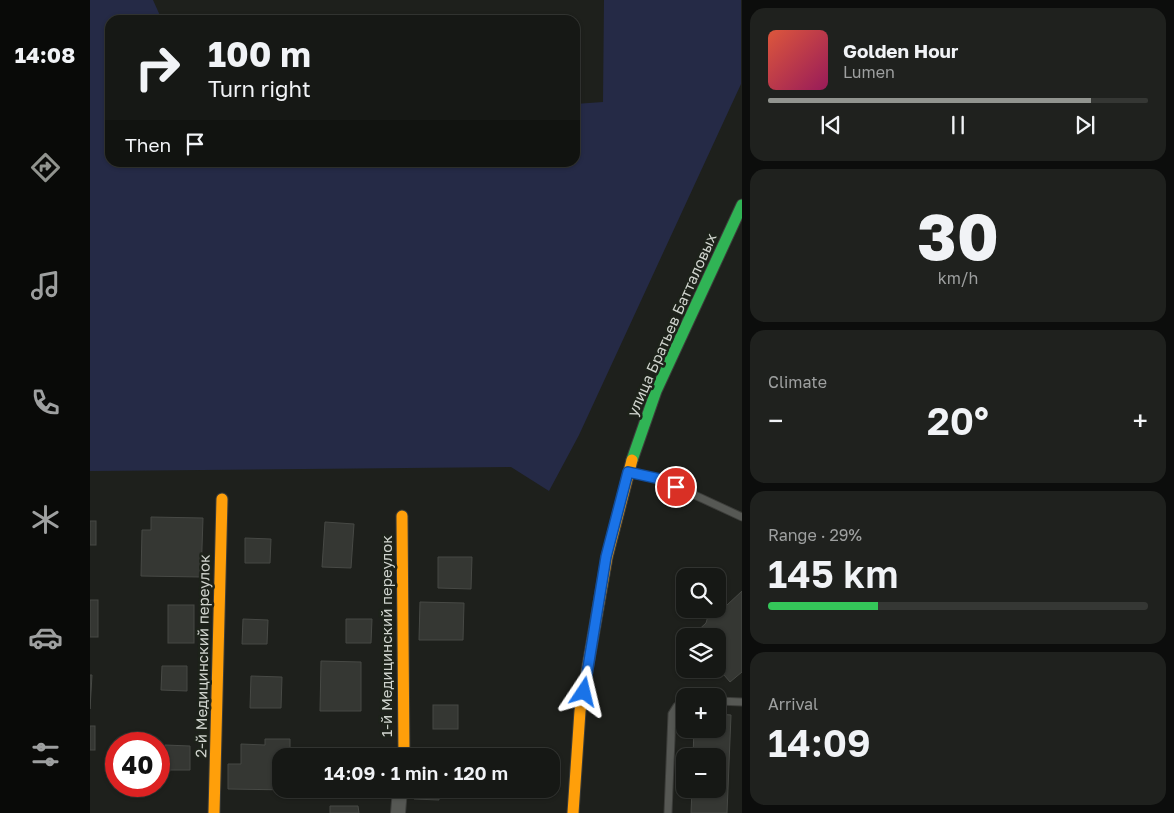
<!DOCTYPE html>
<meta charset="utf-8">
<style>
:root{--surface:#161815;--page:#1f211e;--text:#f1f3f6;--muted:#9ea0a0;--line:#353734;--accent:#91948f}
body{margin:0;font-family:"Golos Text",sans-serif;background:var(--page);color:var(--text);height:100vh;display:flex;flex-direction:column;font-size:19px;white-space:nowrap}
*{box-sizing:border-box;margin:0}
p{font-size:16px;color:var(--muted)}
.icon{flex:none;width:28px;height:28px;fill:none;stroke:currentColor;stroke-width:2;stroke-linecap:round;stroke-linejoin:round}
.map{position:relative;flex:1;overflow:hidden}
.side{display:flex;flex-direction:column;gap:8px;padding:8px;background:#0c0d0c;width:432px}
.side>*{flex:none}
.top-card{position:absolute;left:15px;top:15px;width:475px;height:152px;border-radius:15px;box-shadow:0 1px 4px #0004,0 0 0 1px var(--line);background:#161815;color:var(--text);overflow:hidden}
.fabs{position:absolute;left:586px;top:568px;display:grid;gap:10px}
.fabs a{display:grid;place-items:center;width:50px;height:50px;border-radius:10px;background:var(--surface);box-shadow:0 1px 4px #0004,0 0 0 1px var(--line);font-size:25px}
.speed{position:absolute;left:15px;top:732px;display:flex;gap:10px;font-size:25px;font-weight:700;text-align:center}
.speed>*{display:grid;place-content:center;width:65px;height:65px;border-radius:50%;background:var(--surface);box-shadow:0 1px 4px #0004,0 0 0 1px var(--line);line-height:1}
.speed .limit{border:8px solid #d22;background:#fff;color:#111}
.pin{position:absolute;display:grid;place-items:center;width:42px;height:42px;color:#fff;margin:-21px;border:2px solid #fff;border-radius:50%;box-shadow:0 1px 5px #0007}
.me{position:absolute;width:55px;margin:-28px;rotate:10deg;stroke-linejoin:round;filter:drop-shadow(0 0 4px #0008)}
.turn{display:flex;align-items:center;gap:18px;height:105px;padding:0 20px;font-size:22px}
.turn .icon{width:65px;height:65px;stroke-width:2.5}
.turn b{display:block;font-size:35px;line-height:42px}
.then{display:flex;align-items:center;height:48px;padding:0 20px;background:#0003;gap:10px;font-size:19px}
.big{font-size:38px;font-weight:600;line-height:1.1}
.side .card{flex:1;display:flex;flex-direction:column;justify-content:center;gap:8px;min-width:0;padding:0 18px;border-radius:15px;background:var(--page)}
.side .dial{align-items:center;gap:0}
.dial b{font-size:65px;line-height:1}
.song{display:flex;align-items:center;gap:15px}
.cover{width:60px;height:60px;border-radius:8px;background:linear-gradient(135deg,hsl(10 70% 55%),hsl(330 70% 35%))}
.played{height:5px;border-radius:2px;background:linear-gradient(90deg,var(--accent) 85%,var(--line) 85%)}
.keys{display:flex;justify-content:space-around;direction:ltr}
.heat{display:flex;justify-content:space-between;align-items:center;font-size:28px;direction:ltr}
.charge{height:8px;border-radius:4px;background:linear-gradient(90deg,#34c759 29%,var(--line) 0)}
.trip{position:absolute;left:182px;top:748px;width:288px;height:50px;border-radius:15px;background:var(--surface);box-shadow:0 1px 4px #0004,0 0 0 1px var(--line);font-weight:600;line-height:50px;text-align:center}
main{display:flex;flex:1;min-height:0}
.tabs{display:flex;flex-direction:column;width:90px;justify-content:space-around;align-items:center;background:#090a08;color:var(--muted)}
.tabs .icon{width:35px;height:35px}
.tabs .current{color:var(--accent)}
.tabs b{font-size:22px;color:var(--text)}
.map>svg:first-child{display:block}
</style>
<main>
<nav class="tabs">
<b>14:08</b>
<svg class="icon current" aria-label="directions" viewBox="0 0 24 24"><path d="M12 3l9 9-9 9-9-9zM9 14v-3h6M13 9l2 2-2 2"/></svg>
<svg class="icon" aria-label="music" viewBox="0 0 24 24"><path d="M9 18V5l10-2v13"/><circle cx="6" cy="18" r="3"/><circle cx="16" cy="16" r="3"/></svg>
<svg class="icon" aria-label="phone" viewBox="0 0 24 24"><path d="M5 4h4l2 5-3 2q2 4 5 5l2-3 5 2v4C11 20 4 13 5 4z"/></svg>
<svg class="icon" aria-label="climate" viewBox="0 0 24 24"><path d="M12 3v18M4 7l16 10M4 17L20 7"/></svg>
<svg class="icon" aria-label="car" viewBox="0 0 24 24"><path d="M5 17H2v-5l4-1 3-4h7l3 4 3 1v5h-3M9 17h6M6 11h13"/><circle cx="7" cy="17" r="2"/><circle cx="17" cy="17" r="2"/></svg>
<svg class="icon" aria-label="filters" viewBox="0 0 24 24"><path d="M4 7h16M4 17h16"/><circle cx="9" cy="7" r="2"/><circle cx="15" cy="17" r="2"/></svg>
</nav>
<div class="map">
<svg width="652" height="813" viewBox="0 0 652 813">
<rect width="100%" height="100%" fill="#1e201c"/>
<g fill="#252a46">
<polygon points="0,0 63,0 72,20 20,20 20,162 485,162 485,104 513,102 514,0 651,0 651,84 489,435 459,491 421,467 0,471"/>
<polygon points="397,14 397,20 298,20 298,16"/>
</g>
<g fill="#353733" stroke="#474945">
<polygon points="61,517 113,518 111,577 51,576 52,530 61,530"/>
<rect x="0" y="521" width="6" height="24"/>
<polygon points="235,522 264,524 261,568 232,567"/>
<polygon points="155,538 181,539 180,563 155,563"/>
<polygon points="348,557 382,557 381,589 348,588"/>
<polygon points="652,591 652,672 640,682 628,668 628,636 602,636 616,623 620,609 628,609 628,606 637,605"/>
<rect x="0" y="600" width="8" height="37"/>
<polygon points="330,602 374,603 373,640 329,640"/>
<rect x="78" y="605" width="26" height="38"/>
<polygon points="153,619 178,620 177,644 152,644"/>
<polygon points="256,619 282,619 281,643 256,643"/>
<polygon points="231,661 271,662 271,711 230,711"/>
<polygon points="72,666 97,666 97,691 71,690"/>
<polygon points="0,675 2,675 0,709"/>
<polygon points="161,676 192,677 191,708 160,708"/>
<rect x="343" y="705" width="25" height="24"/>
<polygon points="628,714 641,715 637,813 601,813 602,789 628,789 628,756 603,756 604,729 628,729"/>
<rect x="0" y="726" width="5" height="24"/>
<polygon points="175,739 200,739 200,756 191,756 191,789 199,790 138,789 138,764 151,764 151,744 175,745"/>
<polygon points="75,745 100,746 100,770 75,770"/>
<polygon points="324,789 349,789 349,800 324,799"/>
<polygon points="240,806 268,806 269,813 240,813"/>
</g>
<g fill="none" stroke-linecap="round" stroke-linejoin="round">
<g stroke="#3c3d3a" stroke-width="9">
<g id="lane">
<polyline points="541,473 570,479 652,517"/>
<polyline points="628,701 652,702"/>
<polyline points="578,813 582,714 587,706 595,701"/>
</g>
</g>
<g stroke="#3c3d3a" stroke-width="16">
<polyline id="street" points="308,813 310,789"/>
</g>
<g stroke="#3c3d3a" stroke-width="13">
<polyline id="fast" points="542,460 566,391 652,205"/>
</g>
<g stroke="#3c3d3a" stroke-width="13">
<g id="slow">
<polyline points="312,516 314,756"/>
<polyline points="124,813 132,499"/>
<polyline points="483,813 490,711 517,557 542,460"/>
</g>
</g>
<use href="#lane" stroke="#565854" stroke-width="7"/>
<use href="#street" stroke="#565854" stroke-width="14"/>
<use href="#fast" stroke="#30b455" stroke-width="11"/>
<use href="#slow" stroke="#ff9f0a" stroke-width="11"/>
</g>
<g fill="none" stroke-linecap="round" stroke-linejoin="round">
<g stroke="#114b97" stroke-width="12">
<polyline id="route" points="494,692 516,557 538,472 570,479 586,487"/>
</g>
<use href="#route" stroke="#1a73e8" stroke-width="9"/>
</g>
<g text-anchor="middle" stroke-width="5" stroke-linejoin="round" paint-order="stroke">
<g font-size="15" fill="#cfd3cd" stroke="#1d221a">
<text transform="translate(582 325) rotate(-66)" y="5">улица Братьев Батталовых</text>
<text transform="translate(297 636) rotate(-90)" y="5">1-й Медицинский переулок</text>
<text transform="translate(113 656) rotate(-89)" y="5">2-й Медицинский переулок</text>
</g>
</g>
</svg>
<div class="fabs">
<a><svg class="icon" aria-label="search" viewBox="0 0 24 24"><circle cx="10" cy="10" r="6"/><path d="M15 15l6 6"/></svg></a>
<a><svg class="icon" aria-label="layers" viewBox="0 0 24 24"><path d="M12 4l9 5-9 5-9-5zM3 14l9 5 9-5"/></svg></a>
<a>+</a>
<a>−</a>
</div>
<div class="speed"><div class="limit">40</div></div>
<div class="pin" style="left:586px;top:487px;background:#d93025"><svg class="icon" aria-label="arrive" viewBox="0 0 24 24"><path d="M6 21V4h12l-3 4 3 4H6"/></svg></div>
<svg class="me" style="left:494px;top:692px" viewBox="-20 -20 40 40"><path d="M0-17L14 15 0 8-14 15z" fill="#1a73e8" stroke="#fff" stroke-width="4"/></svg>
<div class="trip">14:09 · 1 min · 120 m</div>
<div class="top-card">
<div class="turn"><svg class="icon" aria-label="right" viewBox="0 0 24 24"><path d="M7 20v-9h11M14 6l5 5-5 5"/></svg><div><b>100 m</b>Turn right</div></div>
<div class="then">Then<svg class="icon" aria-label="arrive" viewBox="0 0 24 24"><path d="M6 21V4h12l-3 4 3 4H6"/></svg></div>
</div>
</div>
<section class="side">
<div class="card">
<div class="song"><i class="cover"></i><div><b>Golden Hour</b><p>Lumen</p></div></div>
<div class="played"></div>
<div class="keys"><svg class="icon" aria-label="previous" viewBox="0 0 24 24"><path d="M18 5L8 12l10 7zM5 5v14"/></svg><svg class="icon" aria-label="pause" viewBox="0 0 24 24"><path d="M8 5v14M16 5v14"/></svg><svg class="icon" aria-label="next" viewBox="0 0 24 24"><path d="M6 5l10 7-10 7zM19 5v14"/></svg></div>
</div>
<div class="card dial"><b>30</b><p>km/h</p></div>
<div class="card"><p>Climate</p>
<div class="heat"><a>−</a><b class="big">20°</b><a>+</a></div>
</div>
<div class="card"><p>Range · 29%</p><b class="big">145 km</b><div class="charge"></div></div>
<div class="card"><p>Arrival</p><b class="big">14:09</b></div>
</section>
</main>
